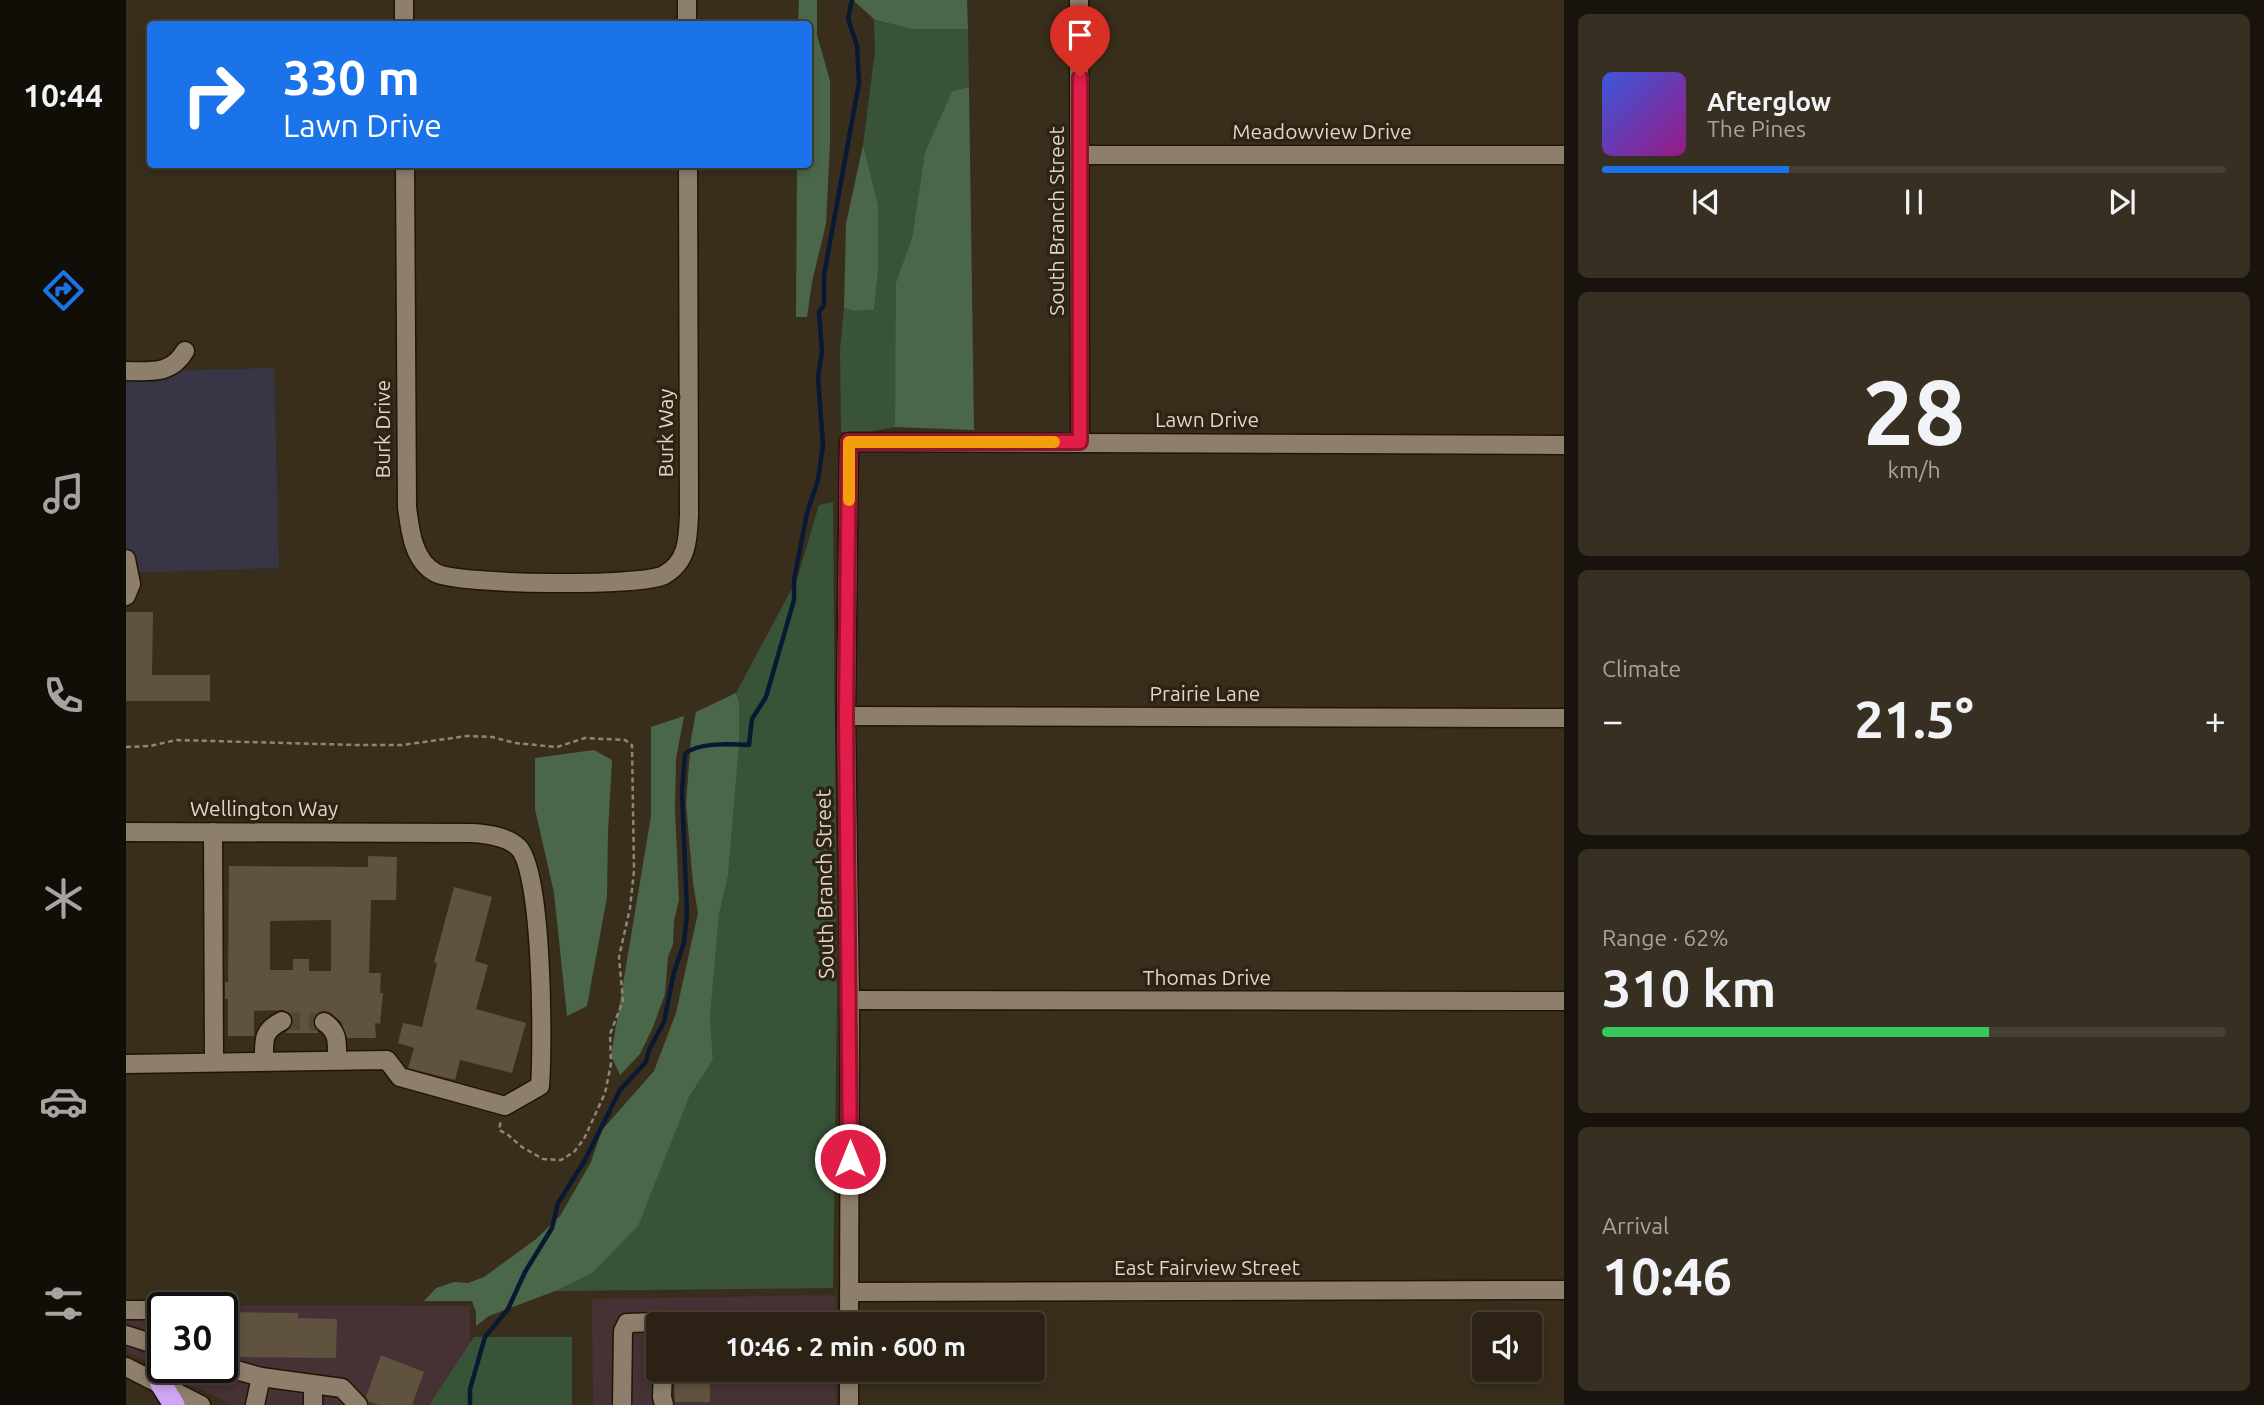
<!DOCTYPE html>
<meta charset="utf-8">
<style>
:root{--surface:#2b2215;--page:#372f22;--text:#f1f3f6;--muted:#a6a4a0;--line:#473f34;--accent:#1a73e8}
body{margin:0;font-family:Ubuntu,sans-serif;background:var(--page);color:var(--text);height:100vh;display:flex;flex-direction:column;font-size:26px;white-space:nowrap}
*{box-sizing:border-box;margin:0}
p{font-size:23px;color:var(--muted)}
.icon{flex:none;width:38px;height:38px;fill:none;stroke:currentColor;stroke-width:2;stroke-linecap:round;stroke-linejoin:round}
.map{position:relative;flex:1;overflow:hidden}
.panel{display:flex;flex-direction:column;gap:14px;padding:14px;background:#18130c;width:700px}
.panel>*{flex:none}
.hud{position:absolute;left:21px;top:21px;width:665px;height:147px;border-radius:7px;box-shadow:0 4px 10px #0003,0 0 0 2px var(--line);background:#1a73e8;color:#fff;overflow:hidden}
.controls{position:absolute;left:1346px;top:1312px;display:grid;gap:14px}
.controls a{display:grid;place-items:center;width:70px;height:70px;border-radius:7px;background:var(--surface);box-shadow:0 4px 10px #0003,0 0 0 2px var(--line);font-size:35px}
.speed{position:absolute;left:21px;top:1292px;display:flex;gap:14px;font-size:35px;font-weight:700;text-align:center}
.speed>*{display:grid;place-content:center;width:91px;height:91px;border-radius:50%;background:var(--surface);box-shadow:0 4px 10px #0003,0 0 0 2px var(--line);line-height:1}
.speed .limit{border:4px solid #111;border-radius:10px;background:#fff;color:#111}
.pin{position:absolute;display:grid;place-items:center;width:60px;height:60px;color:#fff;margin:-72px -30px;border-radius:50% 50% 50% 0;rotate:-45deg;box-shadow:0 0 7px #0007}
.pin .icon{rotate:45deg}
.me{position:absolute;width:77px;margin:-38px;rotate:0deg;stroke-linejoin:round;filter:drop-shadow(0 0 5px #0008)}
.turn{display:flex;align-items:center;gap:24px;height:147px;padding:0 21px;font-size:32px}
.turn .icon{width:91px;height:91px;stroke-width:2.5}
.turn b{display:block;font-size:49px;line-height:60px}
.big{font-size:52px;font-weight:700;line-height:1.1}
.panel .card{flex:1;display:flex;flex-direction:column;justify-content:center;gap:10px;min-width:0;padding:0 24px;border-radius:10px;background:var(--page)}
.panel .dial{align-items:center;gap:0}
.dial b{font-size:91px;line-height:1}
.song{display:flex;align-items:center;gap:21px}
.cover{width:84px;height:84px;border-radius:10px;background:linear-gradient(135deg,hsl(230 70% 55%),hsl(310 70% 35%))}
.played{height:7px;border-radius:4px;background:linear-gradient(90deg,var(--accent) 30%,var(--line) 30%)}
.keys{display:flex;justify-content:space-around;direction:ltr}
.heat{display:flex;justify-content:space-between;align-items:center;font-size:38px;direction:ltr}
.charge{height:10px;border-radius:5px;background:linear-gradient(90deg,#34c759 62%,var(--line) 0)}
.trip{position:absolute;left:520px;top:1312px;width:399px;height:70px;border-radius:7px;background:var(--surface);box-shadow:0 4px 10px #0003,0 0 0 2px var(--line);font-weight:700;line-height:70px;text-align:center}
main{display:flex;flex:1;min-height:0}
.dock{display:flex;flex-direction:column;width:126px;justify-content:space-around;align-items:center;background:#110e08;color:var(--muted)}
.dock .icon{width:49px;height:49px}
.dock .active{color:var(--accent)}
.dock b{font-size:32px;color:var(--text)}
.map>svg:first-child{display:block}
</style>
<main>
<nav class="dock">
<b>10:44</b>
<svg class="icon active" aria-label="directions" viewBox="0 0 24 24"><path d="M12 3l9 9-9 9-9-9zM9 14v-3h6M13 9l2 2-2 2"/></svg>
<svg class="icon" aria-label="music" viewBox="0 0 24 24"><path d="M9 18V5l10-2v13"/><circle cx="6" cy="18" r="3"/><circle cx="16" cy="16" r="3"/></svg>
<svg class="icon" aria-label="phone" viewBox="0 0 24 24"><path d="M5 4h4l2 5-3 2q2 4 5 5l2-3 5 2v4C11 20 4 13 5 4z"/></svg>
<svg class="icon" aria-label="climate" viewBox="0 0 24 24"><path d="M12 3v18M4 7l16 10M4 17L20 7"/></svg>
<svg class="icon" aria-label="car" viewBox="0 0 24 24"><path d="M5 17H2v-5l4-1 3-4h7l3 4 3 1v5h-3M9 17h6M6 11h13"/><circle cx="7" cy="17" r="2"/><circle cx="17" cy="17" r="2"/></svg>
<svg class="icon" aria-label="filters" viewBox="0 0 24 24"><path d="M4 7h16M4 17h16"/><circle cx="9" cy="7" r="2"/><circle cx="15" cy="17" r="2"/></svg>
</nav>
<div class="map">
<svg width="1438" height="1405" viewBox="0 0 1438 1405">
<rect width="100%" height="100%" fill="#392e1c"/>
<g fill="#463134" fill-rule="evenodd">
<polygon points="710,1295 710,1325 532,1325 532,1370 710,1370 710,1405 467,1405 466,1299"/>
<path d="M0,1305L344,1306V1346L302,1405H106L0,1351ZM37,1307H96V1367H37Z"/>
</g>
<polygon fill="#373546" points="148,368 153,568 0,573 0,372"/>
<g fill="#385337">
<polygon points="748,20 786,29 842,29 843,87 826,91 799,152 786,238 771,282 769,427 732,434 715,432 714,350 718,308 728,311 748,310 752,272 752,204 737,145 749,51"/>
<polygon points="707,502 711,1000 707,1288 429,1291 465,1274 563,1097 587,1060 584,1017 593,915 602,876 613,747 613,702 610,693 671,579 693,505"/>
<polygon points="348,1337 446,1337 446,1405 303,1405"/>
</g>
<g fill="#4b6749">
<polygon points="673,0 691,0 691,35 704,81 704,143 700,224 686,282 681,317 670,317 671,165 682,164 682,24 672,24"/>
<polygon points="727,0 841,0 842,29 786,29 749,20"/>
<polygon points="843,87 848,430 769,427 770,283 786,238 799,152 826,91"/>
<polygon points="737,145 752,204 752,272 748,310 728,311 718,308 720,224"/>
<polygon points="610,693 613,702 613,747 602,876 593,915 584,1017 587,1060 563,1097 512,1226 465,1274 429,1291 363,1316 350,1326 350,1312 346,1301 298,1301 310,1288 328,1282 342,1283 358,1277 410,1239 434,1216 465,1162 476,1130 528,1071 550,1013 572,913 567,883 560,804 565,739 570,712"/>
<polygon points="558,716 550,759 549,809 553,900 548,921 547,944 542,957 539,994 527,1027 514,1054 494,1075 485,1056 525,816 525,727"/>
<polygon points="468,750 486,760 482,832 481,897 461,1006 441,1016 428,893 409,809 409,758"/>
</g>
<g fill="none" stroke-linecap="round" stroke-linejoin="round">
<path stroke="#091934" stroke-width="4.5" d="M344,1405V1389L359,1337L382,1309L399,1272L426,1228L432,1203L459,1160L494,1090L520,1062L523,1050L538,1022L548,972L558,943L561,913L556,792L559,754C572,742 606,744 623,745L626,719L640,697L668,600V580L681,513L692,480L697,445L692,377L696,352L693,312L698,305V275L733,83L731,45L722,19L726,0"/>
</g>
<g fill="#5f523f" fill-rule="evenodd">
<polygon points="0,612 27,612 26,675 84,675 84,701 0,701"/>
<path d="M242,856L271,857L270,900H245L243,973H255L254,993H257L254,1024L249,1023L250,1038H221L215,1022L205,1013L199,1011L193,1012L187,1020L188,1027L193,1033H159L165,1027L167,1020L165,1015L157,1010L128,1011V1036H102V999H99V982H102L103,866L242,867ZM205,920V971H183V959H167V970H144V921Z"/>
<polygon points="328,887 366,897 349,961 362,965 350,1009 400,1023 386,1073 334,1060 329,1080 282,1068 288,1048 272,1043 277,1023 296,1027 311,963 308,962"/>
<polygon points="96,1312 172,1313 172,1318 211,1319 210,1358 106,1357 106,1343 96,1343"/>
<polygon points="255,1355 298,1372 286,1405 253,1405 242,1401 240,1397"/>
<polygon points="548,1370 584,1370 584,1402 549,1402"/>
</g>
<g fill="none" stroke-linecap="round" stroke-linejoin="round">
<polyline stroke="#524736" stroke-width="18" stroke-dasharray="18 9" stroke-linecap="butt" points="156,1021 198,1022"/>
<g stroke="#201605" stroke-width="21">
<g id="minor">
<polyline points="278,0 278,24"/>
<polyline points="561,0 561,24"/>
<polyline points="953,0 954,442"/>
<polyline points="954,155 1438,155"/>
<path d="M279,164L281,507C284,530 287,561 310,573C333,585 516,587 538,575C562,562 562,538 563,514L562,164"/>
<path d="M0,371C25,371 45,375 59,351"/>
<polyline points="0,559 5,584 0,596"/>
<polyline points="720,716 1438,718"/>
<path d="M0,832L346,833C361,834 380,836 392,847C417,870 417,1047 414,1086L379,1106L274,1077L261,1060L0,1064"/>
<polyline points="87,832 88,1062"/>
<polyline points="724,1000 1438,1001"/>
<path d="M198,1022C213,1032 211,1043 211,1060"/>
<path d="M138,1061C138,1040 136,1031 156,1021"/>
<polyline points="723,1292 1438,1290"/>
<polyline points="0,1310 26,1310 35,1318 35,1347 24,1379"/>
<polyline points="723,1325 724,1000 720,716 723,442 1438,445"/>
<polyline points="0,1335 37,1347"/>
<polyline points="96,1366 135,1377 216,1388 232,1405"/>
<polyline points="0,1367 75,1405"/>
<polyline points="537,1370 536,1397 538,1405"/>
<polyline points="129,1405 135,1377"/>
<polyline points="187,1405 187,1385"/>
<polyline points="496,1405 497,1331 501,1323 533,1322 538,1325"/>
<polyline points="723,1405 723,1370"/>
</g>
</g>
<g stroke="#201605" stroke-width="24">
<polyline id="highway" points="35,1384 48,1405"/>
</g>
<polyline stroke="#8f8678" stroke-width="2.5" stroke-dasharray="5 3.5" stroke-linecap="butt" points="0,747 24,746 50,740 232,745 276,745 341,736 366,737 389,743 431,747 459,738 499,740 506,745 508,871 504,908 493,957 497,1001 484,1034 485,1064 479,1093 458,1139 448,1152 435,1160 417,1159 396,1147 381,1134 373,1130 375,1120"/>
<use href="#minor" stroke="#8d7f6b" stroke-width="18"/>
<use href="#highway" stroke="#cfa6f4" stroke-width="21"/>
</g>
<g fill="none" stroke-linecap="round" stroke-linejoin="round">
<g stroke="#92132f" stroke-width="18">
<polyline id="route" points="724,1159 720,716 723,442 954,442 954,77"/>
</g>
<use href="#route" stroke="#e11d48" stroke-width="12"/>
<polyline stroke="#f59e0b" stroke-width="12" points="723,500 723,442 928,442"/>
</g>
<g text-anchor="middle" stroke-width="7" stroke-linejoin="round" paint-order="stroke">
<g font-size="21" fill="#ddd6cb" stroke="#2f2413">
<text x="1196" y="139">Meadowview Drive</text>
<text transform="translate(931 221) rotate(-90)" y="7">South Branch Street</text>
<text x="1081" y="427">Lawn Drive</text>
<text transform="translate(257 429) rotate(-90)" y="7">Burk Drive</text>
<text transform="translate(540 433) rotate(-90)" y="7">Burk Way</text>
<text x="1079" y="701">Prairie Lane</text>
<text x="138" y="816">Wellington Way</text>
<text transform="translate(699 884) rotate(-91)" y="7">South Branch Street</text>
<text x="1081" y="985">Thomas Drive</text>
<text x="1081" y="1275">East Fairview Street</text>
</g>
</g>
</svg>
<div class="controls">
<a><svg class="icon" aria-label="sound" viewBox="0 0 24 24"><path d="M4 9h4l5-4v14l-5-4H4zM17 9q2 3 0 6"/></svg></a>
</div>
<div class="speed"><div class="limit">30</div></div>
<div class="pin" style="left:954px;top:77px;background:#d93025"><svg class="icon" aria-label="arrive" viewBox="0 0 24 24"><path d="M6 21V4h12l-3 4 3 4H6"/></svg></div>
<svg class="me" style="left:724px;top:1159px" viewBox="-20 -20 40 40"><circle r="17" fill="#e11d48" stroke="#fff" stroke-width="3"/><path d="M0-11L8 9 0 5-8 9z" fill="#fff"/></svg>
<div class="trip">10:46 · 2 min · 600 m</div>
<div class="hud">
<div class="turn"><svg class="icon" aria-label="right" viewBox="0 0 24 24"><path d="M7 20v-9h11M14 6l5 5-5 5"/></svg><div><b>330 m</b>Lawn Drive</div></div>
</div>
</div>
<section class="panel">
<div class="card">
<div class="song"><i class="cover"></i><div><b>Afterglow</b><p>The Pines</p></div></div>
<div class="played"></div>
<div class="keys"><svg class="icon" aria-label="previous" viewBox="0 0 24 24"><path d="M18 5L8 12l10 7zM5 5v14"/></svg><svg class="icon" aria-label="pause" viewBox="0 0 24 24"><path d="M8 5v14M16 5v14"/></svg><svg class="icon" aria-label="next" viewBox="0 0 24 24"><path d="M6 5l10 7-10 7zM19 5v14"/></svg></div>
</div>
<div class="card dial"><b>28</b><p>km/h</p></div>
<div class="card"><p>Climate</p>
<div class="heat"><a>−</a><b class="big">21.5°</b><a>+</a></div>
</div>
<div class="card"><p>Range · 62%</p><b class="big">310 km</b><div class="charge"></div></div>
<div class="card"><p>Arrival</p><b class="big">10:46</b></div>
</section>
</main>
